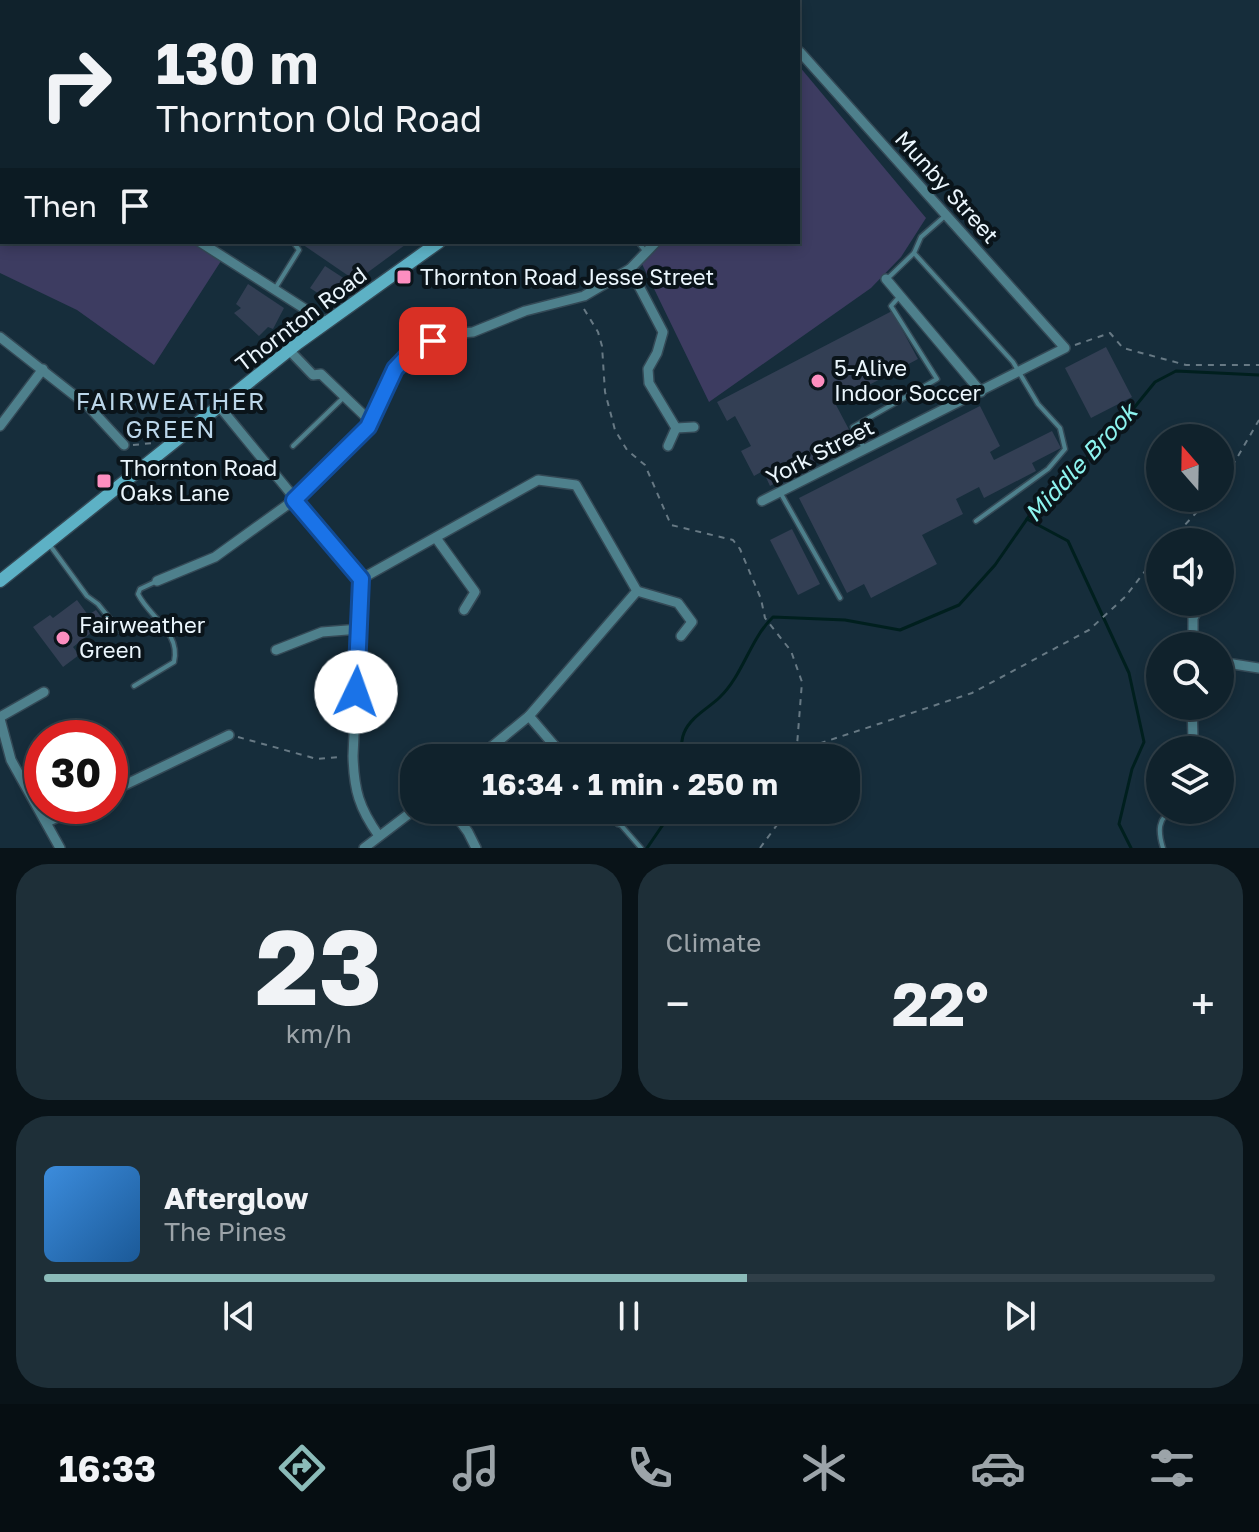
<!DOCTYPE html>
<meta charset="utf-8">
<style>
:root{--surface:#10222c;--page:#1e2f38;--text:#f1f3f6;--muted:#9ca4a9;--line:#303f48;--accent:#8bbbb9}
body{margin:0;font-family:"Golos Text",sans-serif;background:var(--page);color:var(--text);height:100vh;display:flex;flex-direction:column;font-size:30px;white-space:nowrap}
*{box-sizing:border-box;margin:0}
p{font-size:26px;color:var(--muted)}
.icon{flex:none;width:44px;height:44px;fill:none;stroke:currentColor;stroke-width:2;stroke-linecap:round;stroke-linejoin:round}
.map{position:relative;height:848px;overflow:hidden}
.panel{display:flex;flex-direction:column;gap:16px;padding:16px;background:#091318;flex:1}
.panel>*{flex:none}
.guide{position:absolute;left:0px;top:0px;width:800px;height:244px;box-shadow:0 4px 12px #0003,0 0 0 2px var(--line);background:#10222c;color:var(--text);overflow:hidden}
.needle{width:52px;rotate:340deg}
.tools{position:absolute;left:1146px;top:424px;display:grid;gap:16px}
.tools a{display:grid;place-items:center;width:88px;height:88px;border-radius:50%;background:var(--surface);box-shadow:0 4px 12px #0003,0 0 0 2px var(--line);font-size:40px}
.speed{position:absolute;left:24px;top:720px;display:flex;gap:16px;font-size:40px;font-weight:700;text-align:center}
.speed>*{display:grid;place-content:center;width:104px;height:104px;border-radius:50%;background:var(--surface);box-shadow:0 4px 12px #0003,0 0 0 2px var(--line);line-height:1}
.speed .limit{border:12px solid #d22;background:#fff;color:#111}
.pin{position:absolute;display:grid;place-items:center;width:68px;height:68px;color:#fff;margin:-34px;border-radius:16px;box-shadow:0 4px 12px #0006}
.me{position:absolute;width:88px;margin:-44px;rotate:3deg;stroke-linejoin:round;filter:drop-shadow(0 0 6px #0008)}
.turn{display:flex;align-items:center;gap:28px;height:168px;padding:0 24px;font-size:36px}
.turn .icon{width:104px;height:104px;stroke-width:2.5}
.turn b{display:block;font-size:56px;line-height:68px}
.then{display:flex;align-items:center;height:76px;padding:0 24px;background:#0003;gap:16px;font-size:30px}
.big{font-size:60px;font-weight:700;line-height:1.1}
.panel .tile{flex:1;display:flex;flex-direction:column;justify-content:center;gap:12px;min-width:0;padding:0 28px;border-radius:32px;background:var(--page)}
.panel .dial{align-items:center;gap:0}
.dial b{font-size:104px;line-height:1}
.song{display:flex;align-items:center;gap:24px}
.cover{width:96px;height:96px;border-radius:12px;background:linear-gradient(135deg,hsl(210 70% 55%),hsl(210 70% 35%))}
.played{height:8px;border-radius:4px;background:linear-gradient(90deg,var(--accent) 60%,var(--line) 60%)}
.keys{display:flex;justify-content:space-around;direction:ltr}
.heat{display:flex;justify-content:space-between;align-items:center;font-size:44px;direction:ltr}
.panel .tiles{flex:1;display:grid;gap:16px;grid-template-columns:1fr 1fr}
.tile:last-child{grid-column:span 2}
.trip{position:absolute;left:400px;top:744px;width:460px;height:80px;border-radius:32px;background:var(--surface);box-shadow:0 4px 12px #0003,0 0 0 2px var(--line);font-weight:700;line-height:80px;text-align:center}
.tabs{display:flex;height:128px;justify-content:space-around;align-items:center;background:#060e12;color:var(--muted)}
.tabs .icon{width:56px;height:56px}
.tabs .on{color:var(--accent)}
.tabs b{font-size:36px;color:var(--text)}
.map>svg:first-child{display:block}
</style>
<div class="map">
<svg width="1259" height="848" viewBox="0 0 1259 848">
<rect width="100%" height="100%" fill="#162d3b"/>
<g fill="#3d3c61">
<polygon points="0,0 487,0 2,2 2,242 194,242 221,261 154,365 77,310 0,273"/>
<polygon points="799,66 926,218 901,257 871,288 709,402 642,264 663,242 798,242"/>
</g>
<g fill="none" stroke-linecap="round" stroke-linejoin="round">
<g stroke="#001f1e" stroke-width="3">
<polyline points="1027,519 1068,541 1129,673 1144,742 1132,769 1119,824 1131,848"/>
<path d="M681,758C681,751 681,739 684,733C690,717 709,708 720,697C743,675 750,639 773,617L845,620L900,630L959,605L995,565L1036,506L1116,430L1155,382L1176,371L1259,375"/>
<polyline points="647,848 673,810"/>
</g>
</g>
<g fill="#333f54">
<polygon points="299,242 409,242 356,281"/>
<polygon points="325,266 345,279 330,301 310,288"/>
<polygon points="248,284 284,308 273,329 268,327 259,336 234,313 241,308 236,304"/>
<polygon points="892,311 918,359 835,403 855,441 770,486 763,471 754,476 741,451 751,446 735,416 727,421 717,402"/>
<polygon points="1106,347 1132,397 1091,418 1065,368"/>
<polygon points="980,406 1000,446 990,452 994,460 1052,431 1061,448 1032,463 1036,471 984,498 979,487 956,499 963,514 922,535 937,564 871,598 864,584 847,593 799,498"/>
<polygon points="792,529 820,584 798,595 770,540"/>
<polygon points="77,600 88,615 96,610 105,622 73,647 79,655 63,667 33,627 50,615 53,618"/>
</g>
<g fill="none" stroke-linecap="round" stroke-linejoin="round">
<g stroke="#344956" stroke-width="7">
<g id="service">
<polyline points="638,242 646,252"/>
<polyline points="914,253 1013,362 1038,404 1060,428 1065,449 1048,469 976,521"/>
<polyline points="887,279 914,253 921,237 945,216"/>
<polyline points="276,287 299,250 293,242"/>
<polyline points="293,446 343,398"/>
<polyline points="864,448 853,427 937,379 891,306 899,297"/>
<polyline points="780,492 840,598"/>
<polyline points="49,544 87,596 98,604 119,630"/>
<path d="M134,686L174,662C181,632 150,618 138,594L140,589L155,582"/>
<polyline points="620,824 641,848"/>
<path d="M1163,848C1158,832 1157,817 1174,810"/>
</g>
</g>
<g stroke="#344956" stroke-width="12">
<g id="minor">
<polyline points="754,0 756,2"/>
<polyline points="200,242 327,323"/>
<polyline points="630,269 663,332 657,353 648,369 649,383 676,428 694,427"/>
<polyline points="886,279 981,392"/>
<polyline points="0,337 88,406 124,445"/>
<polyline points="290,351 313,375 321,374 370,421"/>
<path d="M219,406L361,579L353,756C354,790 359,808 379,836"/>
<polyline points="0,426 43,369"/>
<polyline points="668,446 676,428"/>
<polyline points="762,501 1065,348 800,52"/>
<polyline points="436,538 475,592 464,610"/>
<polyline points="1220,566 1223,560"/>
<polyline points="361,579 538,480 576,485 637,591 529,716 478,758"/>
<polyline points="157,581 215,557 294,500 368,427 395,369 416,347 449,334 473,332 525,311 584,296 630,269 656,242"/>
<polyline points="637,591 678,603 692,622 681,636"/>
<polyline points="1193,646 1193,618 1202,602"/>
<polyline points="276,650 322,632 360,629"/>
<polyline points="1220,662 1259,668"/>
<polyline points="1192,706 1193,739 1199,750"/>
<polyline points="529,716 565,758"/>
<polyline points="0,717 44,692"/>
<polyline points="0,719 11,760 60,848"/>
<polyline points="110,792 229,735"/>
<polyline points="452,810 468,832 476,848"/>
<polyline points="608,810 619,822"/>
<polyline points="47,822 82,806"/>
<polyline points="364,848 414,810"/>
</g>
</g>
<g stroke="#344956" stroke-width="15">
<g id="secondary">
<polyline points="739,2 741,0"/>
<polyline points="0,581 298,343 439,242"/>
</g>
</g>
<g stroke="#677984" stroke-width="2" stroke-dasharray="6 6" stroke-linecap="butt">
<polyline points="584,309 598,332 602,346 605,392 615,430 627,450 645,465 671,525 733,540 740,549 761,599 765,618 791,651 802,682 796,758"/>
<polyline points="1075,345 1110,333 1123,348 1186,365 1259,365"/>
<polyline points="133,445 154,443"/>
<polyline points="1220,487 1259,420"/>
<polyline points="1169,542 1210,498"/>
<polyline points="238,737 317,759 341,757"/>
<polyline points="797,751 972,693 1089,630 1125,597 1160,552"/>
<polyline points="760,848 788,810"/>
</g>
<use href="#service" stroke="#4e808c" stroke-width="4"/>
<use href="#minor" stroke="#4e808c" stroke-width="9"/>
<use href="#secondary" stroke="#5db1c5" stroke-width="12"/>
</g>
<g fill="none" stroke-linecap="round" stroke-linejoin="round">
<g stroke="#114b97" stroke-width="20">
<polyline id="route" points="356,692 361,579 294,500 368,427 395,369 416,347 433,341"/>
</g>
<use href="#route" stroke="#1a73e8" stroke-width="14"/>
</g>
<g fill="#fd8ec0" stroke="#0a141a" stroke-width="3">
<rect x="396" y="269" width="16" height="16" rx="4"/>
<circle cx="818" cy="381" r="8"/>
<rect x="96" y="473" width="16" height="16" rx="4"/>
<circle cx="63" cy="638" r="8"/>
</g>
<g text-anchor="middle" stroke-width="8" stroke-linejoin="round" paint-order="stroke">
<g font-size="22" fill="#ebf6fd" stroke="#0a141a">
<text transform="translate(947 187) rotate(48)" y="8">Munby Street</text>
<text transform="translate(301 319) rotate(-37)" y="8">Thornton Road</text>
<text transform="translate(820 452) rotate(-27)" y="8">York Street</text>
</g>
<g font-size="22" fill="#ebf6fd" stroke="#0a141a" text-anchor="start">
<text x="420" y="285">Thornton Road Jesse Street</text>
<text x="834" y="376">5-Alive<tspan x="834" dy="25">Indoor Soccer</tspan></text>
<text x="120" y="476">Thornton Road<tspan x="120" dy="25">Oaks Lane</tspan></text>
<text x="79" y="633">Fairweather<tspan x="79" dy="25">Green</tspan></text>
</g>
<g font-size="24" letter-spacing="2" fill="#bbd6e9" stroke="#0a141a">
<text x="171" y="410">FAIRWEATHER<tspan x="171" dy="28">GREEN</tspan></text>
</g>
<g font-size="24" font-style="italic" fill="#8df4ef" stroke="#0a141a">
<text transform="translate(1081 463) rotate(-47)" y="8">Middle Brook</text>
</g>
</g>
</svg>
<div class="tools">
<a><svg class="needle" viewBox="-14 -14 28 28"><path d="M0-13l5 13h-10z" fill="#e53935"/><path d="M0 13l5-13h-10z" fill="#9ca4a9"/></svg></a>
<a><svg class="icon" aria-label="sound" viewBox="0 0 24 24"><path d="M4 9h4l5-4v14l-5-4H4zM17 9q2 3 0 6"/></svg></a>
<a><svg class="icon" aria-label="search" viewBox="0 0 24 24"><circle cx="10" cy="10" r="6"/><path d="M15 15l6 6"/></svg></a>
<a><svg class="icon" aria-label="layers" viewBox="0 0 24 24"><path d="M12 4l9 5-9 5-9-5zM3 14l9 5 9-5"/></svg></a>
</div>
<div class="speed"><div class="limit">30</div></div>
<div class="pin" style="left:433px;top:341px;background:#d93025"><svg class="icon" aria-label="arrive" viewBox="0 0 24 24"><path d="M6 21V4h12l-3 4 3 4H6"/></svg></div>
<svg class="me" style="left:356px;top:692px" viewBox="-20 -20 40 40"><circle r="19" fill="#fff"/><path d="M0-13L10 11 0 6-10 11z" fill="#1a73e8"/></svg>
<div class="trip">16:34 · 1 min · 250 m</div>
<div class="guide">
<div class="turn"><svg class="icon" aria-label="right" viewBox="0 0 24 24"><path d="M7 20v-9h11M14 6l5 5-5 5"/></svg><div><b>130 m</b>Thornton Old Road</div></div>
<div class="then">Then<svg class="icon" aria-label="arrive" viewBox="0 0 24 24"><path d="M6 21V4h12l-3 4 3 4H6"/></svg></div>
</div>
</div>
<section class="panel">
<div class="tiles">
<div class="tile dial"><b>23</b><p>km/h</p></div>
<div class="tile"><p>Climate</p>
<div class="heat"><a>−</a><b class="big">22°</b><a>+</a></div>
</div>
<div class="tile">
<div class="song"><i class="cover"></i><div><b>Afterglow</b><p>The Pines</p></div></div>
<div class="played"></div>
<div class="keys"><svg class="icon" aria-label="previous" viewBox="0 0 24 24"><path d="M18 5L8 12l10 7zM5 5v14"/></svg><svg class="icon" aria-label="pause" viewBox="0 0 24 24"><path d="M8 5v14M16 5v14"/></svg><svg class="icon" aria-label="next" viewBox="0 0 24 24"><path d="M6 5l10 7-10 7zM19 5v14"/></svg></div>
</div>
</div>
</section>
<nav class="tabs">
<b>16:33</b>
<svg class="icon on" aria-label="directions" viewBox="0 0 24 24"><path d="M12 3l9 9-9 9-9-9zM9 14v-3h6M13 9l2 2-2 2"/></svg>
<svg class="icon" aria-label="music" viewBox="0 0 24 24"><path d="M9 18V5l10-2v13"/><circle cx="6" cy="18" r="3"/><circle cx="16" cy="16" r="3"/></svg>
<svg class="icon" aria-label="phone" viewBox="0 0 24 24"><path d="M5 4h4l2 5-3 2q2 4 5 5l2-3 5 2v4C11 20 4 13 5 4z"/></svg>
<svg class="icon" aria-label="climate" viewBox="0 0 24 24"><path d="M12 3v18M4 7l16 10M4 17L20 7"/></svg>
<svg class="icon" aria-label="car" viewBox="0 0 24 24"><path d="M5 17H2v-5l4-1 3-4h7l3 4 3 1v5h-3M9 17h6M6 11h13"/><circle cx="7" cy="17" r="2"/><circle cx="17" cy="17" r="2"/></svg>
<svg class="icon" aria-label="filters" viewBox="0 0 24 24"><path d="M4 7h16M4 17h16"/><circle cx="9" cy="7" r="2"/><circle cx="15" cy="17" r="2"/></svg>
</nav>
